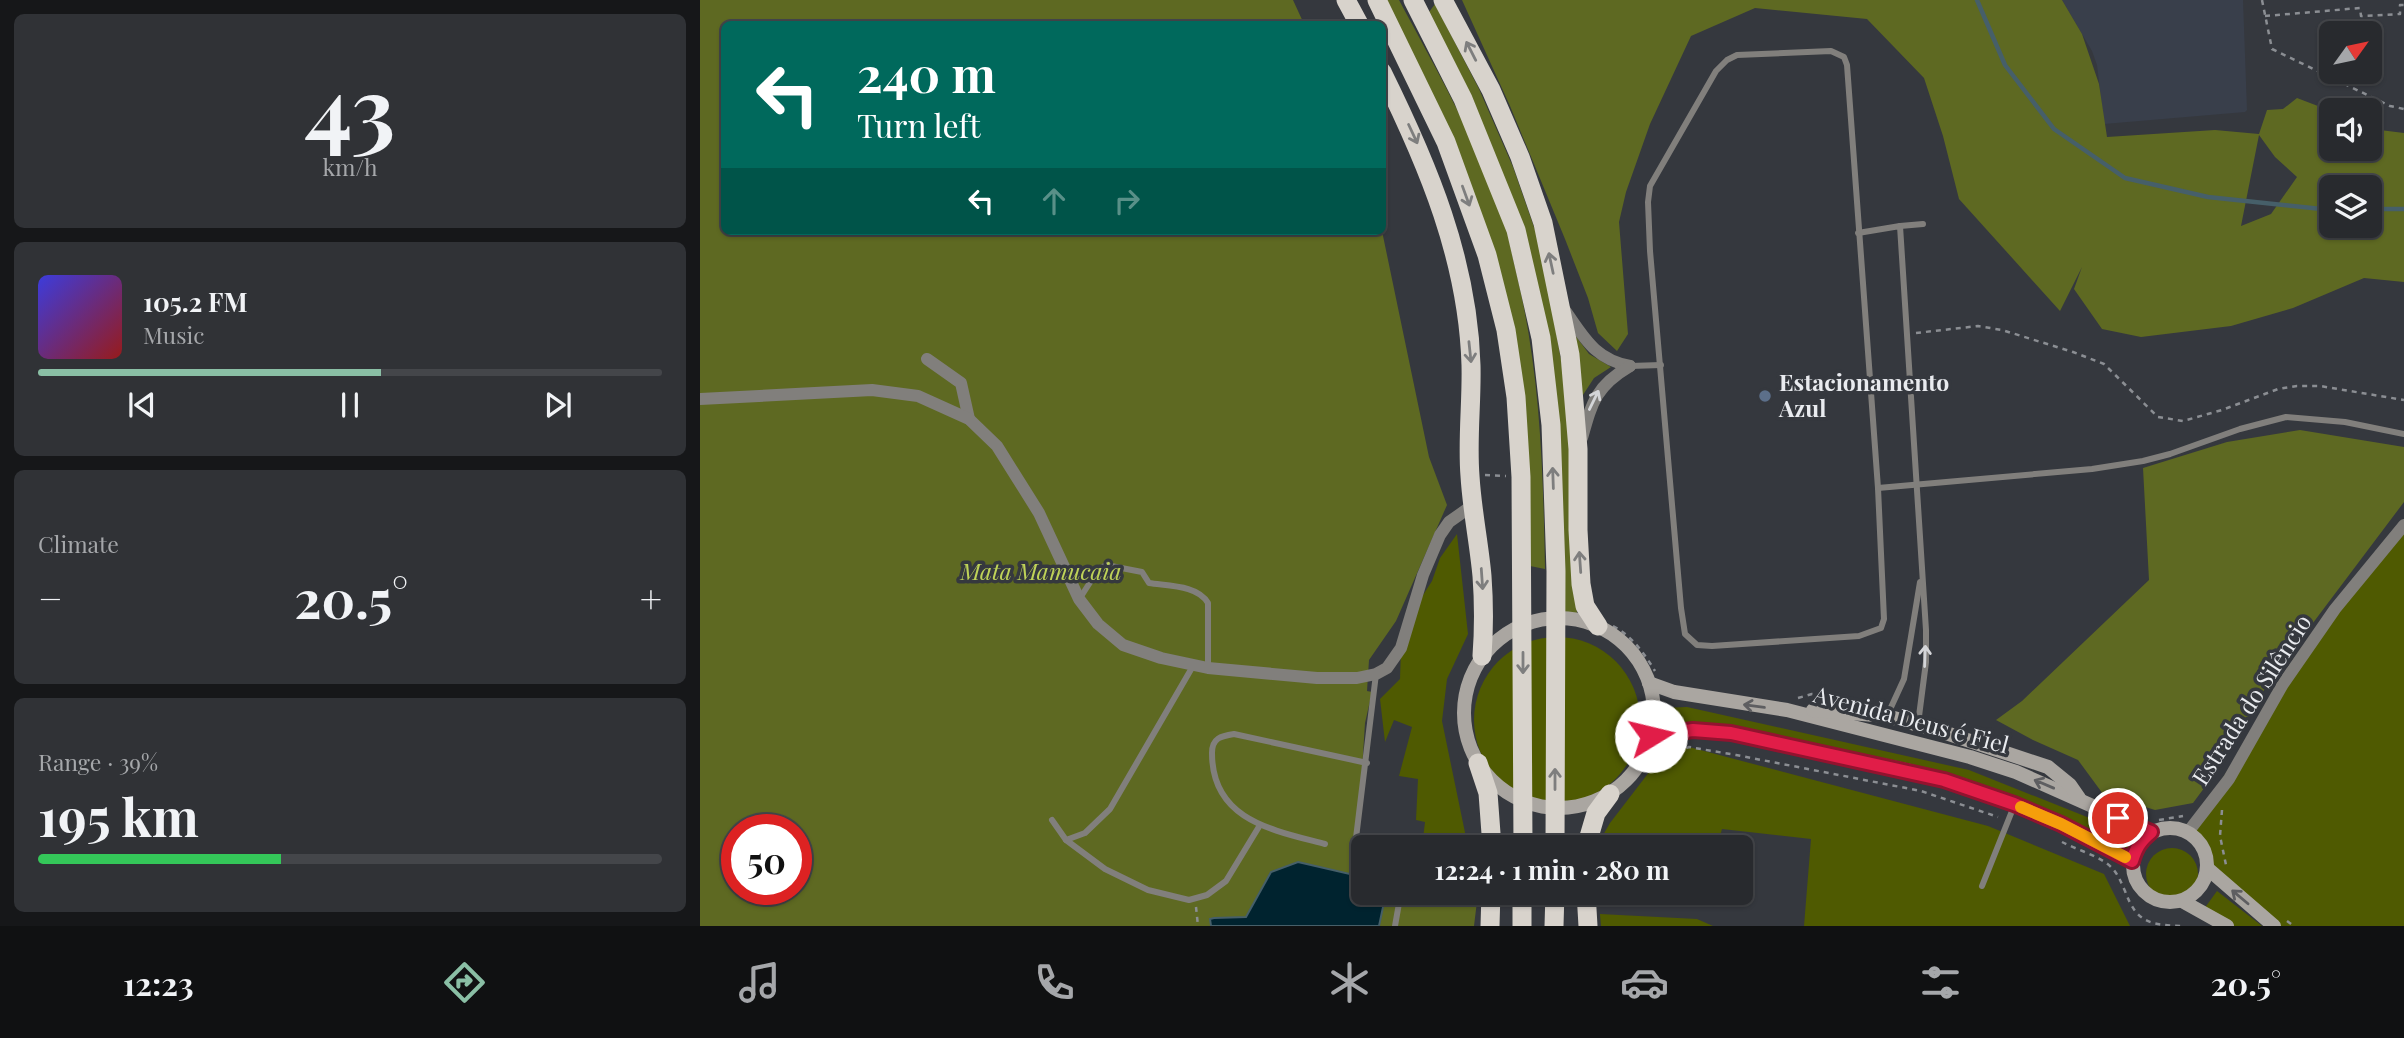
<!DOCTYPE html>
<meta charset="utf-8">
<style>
:root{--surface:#282a2e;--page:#303236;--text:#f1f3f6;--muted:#a5a7aa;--line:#44464a;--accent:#8abfa5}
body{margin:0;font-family:"Playfair Display",serif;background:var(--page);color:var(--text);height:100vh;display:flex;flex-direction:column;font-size:26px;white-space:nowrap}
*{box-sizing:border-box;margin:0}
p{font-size:23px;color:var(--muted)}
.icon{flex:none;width:38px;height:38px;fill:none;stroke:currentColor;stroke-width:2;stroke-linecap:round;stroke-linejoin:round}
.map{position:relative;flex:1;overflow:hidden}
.side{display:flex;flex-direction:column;gap:14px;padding:14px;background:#161719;width:700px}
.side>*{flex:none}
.banner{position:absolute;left:21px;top:21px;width:665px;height:214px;border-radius:10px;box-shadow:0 2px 5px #0004,0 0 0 2px var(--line);background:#00695c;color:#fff;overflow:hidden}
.needle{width:46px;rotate:57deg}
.fabs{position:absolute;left:1619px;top:21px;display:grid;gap:14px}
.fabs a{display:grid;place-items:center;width:63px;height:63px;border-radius:10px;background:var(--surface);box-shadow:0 2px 5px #0004,0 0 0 2px var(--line);font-size:35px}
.speed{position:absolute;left:21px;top:814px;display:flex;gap:14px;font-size:35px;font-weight:700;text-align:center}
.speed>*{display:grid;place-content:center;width:91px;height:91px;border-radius:50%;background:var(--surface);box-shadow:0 2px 5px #0004,0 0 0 2px var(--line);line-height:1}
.speed .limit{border:10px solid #d22;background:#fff;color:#111}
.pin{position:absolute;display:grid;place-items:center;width:60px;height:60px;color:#fff;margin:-30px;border:4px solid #fff;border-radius:50%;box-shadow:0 2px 7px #0007}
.me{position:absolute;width:77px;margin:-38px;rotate:81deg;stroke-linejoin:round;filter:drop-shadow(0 0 5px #0008)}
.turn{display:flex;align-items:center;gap:24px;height:147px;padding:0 21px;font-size:32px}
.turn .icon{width:91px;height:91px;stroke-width:2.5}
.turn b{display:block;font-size:49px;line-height:60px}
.lanes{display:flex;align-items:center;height:66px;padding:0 21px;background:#0003;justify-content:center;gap:35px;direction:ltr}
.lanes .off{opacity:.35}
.big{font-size:52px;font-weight:700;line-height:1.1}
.side .tile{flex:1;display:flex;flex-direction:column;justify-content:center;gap:10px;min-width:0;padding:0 24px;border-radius:10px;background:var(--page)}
.side .dial{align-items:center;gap:0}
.dial b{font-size:91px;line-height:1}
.song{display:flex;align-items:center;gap:21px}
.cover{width:84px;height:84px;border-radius:10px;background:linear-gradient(135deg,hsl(240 70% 55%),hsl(0 70% 35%))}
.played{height:7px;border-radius:4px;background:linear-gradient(90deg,var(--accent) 55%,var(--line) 55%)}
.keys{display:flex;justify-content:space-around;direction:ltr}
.heat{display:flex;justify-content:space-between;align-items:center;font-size:38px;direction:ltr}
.charge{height:10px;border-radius:5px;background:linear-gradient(90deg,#34c759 39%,var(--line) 0)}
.trip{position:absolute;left:651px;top:835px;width:402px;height:70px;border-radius:10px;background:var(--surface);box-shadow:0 2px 5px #0004,0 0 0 2px var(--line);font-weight:700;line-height:70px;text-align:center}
.dock{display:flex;height:112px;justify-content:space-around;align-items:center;background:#101112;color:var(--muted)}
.dock .icon{width:49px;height:49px}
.dock .on{color:var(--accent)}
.dock b{font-size:32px;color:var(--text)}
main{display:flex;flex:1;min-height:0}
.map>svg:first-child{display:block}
</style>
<main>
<section class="side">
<div class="tile dial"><b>43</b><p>km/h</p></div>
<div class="tile">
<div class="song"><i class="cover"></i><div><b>105.2 FM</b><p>Music</p></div></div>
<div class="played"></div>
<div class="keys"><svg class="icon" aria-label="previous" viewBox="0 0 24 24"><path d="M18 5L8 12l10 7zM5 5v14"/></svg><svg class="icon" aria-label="pause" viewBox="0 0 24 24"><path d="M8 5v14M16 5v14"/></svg><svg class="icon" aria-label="next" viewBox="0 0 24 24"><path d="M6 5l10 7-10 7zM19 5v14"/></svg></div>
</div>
<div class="tile"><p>Climate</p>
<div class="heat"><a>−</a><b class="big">20.5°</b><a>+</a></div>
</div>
<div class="tile"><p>Range · 39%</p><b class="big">195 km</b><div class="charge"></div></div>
</section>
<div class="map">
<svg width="1704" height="926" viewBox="0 0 1704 926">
<rect width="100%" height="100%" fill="#35383e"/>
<polygon fill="#393f4b" points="1362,0 1543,0 1547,110 1545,112 1404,124 1397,65 1392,51"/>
<g fill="#4f5a01">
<polygon points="1704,525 1704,926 1574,926 1530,889 1506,857 1497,840 1488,832 1583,684"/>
<polygon points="757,534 768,634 747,679 742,721 768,847 722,847 725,822 716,820 718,779 699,776 712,727 694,720 685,742 680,699 700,679 701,648 711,614 732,581 740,558"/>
<circle cx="857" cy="720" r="83"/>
<polygon points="987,707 1269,770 1392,819 1438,844 1427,862 1302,800 1025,729 981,723 962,729 962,708"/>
<polygon points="989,747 1288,826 1404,874 1430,926 1104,926 1111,839 1022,829 1017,847 899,847 899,842 910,823 963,754"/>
<circle cx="1472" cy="874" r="26"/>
<polygon points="1517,891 1562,926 1532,926 1504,909"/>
<polygon points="900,914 997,919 1013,926 901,926"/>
</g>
<g fill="#5e6922" fill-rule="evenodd">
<path d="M0,0H593L604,24H24V231H682L729,457L747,505L696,621L669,660L667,691L672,692L665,723L656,863L663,864V892L778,893L774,926H0ZM37,830H96V889H37Z"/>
<path d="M684,0H699C736,69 775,137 801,211C807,227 810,245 814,263C840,367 843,462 845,569L830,566L816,349Z"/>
<path d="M762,0H1362L1382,34L1399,84L1407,137L1515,130L1559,134L1567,110L1583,109L1597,98L1631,111V149H1670V126L1680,130L1704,133V282L1664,278L1593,308L1531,326L1441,337L1402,329L1374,289L1382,267L1360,311L1259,199L1243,136L1224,78L1167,19L1055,8L991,36L950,124L926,192L919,222L928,334L917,351L898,333L888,298L865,239L810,106ZM1559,135L1575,157L1597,177L1571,214L1541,226ZM1631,187H1670V226H1631Z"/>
<polygon points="735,4 779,89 813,167 841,247 867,394 877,615 860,612 836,288 726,16"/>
<polygon points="872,331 889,354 911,367 894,378 881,398"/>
<polygon points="1600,430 1704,447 1704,502 1570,680 1519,768 1493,803 1455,810 1403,794 1378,760 1333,740 1296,720 1322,701 1449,580 1443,468 1527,442"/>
</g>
<polygon fill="#00232f" stroke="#465f69" stroke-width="2" points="598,862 663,877 663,892 686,893 679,926 511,926 510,919 514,918 546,917 571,872"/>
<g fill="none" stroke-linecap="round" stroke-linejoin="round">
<g stroke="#465f69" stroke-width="4.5">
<polyline points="1277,0 1305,65 1354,129 1425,178 1508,197 1631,210"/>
<polyline points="1670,209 1704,209"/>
</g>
<g stroke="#8b8e93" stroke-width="2.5" stroke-dasharray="5 5" stroke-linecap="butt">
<polyline points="1562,0 1572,49 1690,106 1704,109"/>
<polyline points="1565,16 1660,8 1661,16 1700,14 1700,5 1704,5"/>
<polyline points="1216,333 1278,326 1302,330 1373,352 1404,364 1458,417 1483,421 1522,410 1578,389 1597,386 1620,386 1704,400"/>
<polyline points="785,475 806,476"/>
<path d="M913,626C932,636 944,653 955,671"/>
<polyline points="1098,698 1112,694 1133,696"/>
<polyline points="950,751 965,758 989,747 1036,755 1221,791 1298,817"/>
<polyline points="1522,810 1520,836 1526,865"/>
<polyline points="1459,820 1483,816"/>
<path d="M1362,842C1377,850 1400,856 1411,867C1418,874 1421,882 1425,891C1437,924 1451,925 1484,926"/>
<polyline points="496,907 498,926"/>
<polyline points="1587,921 1594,926"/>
</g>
<g stroke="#817f7c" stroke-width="6">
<polygon points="1131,51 1144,57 1147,65 1178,488 1184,619 1181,628 1159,636 1012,646 997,645 985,634 981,608 950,251 948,202 950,186 1016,71 1027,60 1037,55"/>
<polyline points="1200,226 1223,224"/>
<polyline points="1158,233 1200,226 1226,630 1226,662 1218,724"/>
<polyline points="930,366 961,365"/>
<polyline points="1178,488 1392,469 1443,461 1470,454 1540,429 1586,417 1645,422 1704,434"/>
<path d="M380,598L398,570L406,565L442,572L449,583C468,586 498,585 508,603V668"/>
<polyline points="1187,716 1204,679 1220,582"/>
<polyline points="352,820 366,840 385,833 410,809 493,666"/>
<polyline points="366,840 405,869 448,890 489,900 507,895 526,881 560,825"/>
<path d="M625,844C572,830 512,820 512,753C512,738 521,736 534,734L667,763"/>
<polyline points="663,848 657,843 656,838 676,674"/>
<polyline points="1282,886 1314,806"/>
<polyline points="695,926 701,892"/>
</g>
<g stroke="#817f7c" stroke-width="12">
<path d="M864,309C884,337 894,359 930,366"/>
<polyline points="227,359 261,383 269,419"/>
<polyline points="0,399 172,390 218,396 269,419 297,446 339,513 379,599 398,624 423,645 461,658 508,668 617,678 657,678 676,674 687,668 701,648 723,575 740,535 749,522 773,505"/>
<path d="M882,438C892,402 896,386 930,366"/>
<polyline points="1488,832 1529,779 1583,684 1635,609 1704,525"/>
</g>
<g stroke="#aaa6a1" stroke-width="14">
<circle cx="859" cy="713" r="95"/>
<polyline points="949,683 974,692 1087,710 1270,757 1316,772 1451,832"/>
<polyline points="1113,710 1187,716 1246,733 1348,767 1370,785 1379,798"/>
<polyline points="951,736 993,730 1031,733 1206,770 1263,785 1314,804 1401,843 1432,861"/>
<circle cx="1470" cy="865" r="37"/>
<polyline points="1507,868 1574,926"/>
<polyline points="1482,901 1527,926"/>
</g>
<g stroke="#d8d3cc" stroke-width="19">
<polyline points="646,0 659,24"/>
<polyline points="677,0 746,142 787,255 806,330 816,397 821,477 823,847"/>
<polyline points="713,0 763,99 816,230 841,338 851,425 856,571 855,847"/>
<polyline points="743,0 791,90 820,157 843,223 870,355 878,449 878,530 881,584 885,606 898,626"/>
<path d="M682,72C728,165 768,260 771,365C772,402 767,439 770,476C772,510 779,543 782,576C784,603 784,629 782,656"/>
<polyline points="778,763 788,793 792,847"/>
<polyline points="886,847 896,813 910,794"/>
<polyline points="886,892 888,926"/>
<polyline points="790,926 791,892"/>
<polyline points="822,926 822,892"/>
<polyline points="854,926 855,892"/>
</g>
</g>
<defs><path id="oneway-shaft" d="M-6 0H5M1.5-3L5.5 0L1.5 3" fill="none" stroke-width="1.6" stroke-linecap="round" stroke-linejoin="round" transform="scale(1.75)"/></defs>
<g stroke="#7e7e7e">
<use href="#oneway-shaft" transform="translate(771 51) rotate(-117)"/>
<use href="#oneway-shaft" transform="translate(713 134) rotate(65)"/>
<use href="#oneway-shaft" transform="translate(766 196) rotate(70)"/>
<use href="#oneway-shaft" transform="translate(851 263) rotate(-102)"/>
<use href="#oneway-shaft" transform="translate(770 352) rotate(84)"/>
<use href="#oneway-shaft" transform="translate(853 478) rotate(-92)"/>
<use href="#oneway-shaft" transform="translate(880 562) rotate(-94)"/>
<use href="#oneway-shaft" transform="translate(782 579) rotate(86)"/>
<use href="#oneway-shaft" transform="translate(823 663) rotate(90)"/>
<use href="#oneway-shaft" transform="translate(855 779) rotate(-90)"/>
</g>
<g stroke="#d4d5d8">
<use href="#oneway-shaft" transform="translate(894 400) rotate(-64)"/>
<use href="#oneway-shaft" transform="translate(1225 656) rotate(-88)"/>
</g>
<g stroke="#5e5e61">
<use href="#oneway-shaft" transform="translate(1054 706) rotate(-172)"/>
<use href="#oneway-shaft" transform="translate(1344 784) rotate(-157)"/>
<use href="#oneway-shaft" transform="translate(1540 897) rotate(-140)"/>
</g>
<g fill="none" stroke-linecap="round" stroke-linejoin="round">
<g stroke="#92132f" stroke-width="18">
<path id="route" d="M951,736L993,730L1031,733L1244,780L1314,804L1361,824L1432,861C1436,848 1440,841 1451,832L1418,818"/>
</g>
<use href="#route" stroke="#e11d48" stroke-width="12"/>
<polyline stroke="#f59e0b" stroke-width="12" points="1321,807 1361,824 1425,857"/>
</g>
<circle fill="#5c6f8a" stroke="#35383e" stroke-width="2.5" cx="1065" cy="396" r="7"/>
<g text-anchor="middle" stroke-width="7" stroke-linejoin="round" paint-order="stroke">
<g font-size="23" font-weight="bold" fill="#e9ebef" stroke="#35383e" text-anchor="start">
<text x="1079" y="391">Estacionamento<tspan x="1079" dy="26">Azul</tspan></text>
</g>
<g font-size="23" font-style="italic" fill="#bfd358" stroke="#35383e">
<text x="341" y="580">Mata Mamucaia</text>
</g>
<g font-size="23" fill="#e9ebef" stroke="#35383e">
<text transform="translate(1552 700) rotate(-57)" y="8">Estrada do Silêncio</text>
<text transform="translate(1211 720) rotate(15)" y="8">Avenida Deus é Fiel</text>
</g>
</g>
</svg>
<div class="fabs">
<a><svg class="needle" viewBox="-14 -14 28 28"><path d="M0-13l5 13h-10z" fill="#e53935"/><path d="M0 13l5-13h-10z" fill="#a5a7aa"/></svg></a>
<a><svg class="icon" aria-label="sound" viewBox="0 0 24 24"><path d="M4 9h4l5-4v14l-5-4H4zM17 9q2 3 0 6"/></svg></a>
<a><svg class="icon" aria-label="layers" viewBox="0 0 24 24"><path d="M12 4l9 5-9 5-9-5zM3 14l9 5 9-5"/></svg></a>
</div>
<div class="speed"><div class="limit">50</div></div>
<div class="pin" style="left:1418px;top:818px;background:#d93025"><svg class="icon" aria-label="arrive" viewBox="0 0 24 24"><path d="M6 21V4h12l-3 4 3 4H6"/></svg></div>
<svg class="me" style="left:951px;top:736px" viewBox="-20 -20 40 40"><circle r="19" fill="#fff"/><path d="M0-13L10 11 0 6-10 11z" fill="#e11d48"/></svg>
<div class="trip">12:24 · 1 min · 280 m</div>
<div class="banner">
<div class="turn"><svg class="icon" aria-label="left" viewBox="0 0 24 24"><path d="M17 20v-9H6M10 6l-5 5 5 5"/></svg><div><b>240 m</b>Turn left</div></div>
<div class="lanes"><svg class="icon" aria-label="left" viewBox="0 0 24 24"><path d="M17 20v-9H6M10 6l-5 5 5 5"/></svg><svg class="icon off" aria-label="ahead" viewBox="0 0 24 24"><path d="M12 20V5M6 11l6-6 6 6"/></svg><svg class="icon off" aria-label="right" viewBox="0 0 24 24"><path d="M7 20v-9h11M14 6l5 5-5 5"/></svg></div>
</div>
</div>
</main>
<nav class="dock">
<b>12:23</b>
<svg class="icon on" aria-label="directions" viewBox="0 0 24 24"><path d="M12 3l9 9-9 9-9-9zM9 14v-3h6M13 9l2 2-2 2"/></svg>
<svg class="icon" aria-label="music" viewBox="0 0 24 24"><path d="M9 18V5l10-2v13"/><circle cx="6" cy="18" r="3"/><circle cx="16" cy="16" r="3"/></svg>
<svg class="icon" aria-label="phone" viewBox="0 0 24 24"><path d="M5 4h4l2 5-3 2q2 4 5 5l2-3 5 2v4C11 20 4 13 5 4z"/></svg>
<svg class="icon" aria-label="climate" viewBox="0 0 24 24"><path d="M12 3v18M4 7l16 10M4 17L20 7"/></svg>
<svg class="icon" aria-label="car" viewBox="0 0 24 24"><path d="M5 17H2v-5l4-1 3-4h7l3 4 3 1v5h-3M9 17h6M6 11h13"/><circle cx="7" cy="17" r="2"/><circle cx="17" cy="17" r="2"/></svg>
<svg class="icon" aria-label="filters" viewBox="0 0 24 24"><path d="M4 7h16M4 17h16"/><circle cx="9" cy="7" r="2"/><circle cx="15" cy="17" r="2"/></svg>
<b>20.5°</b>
</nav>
